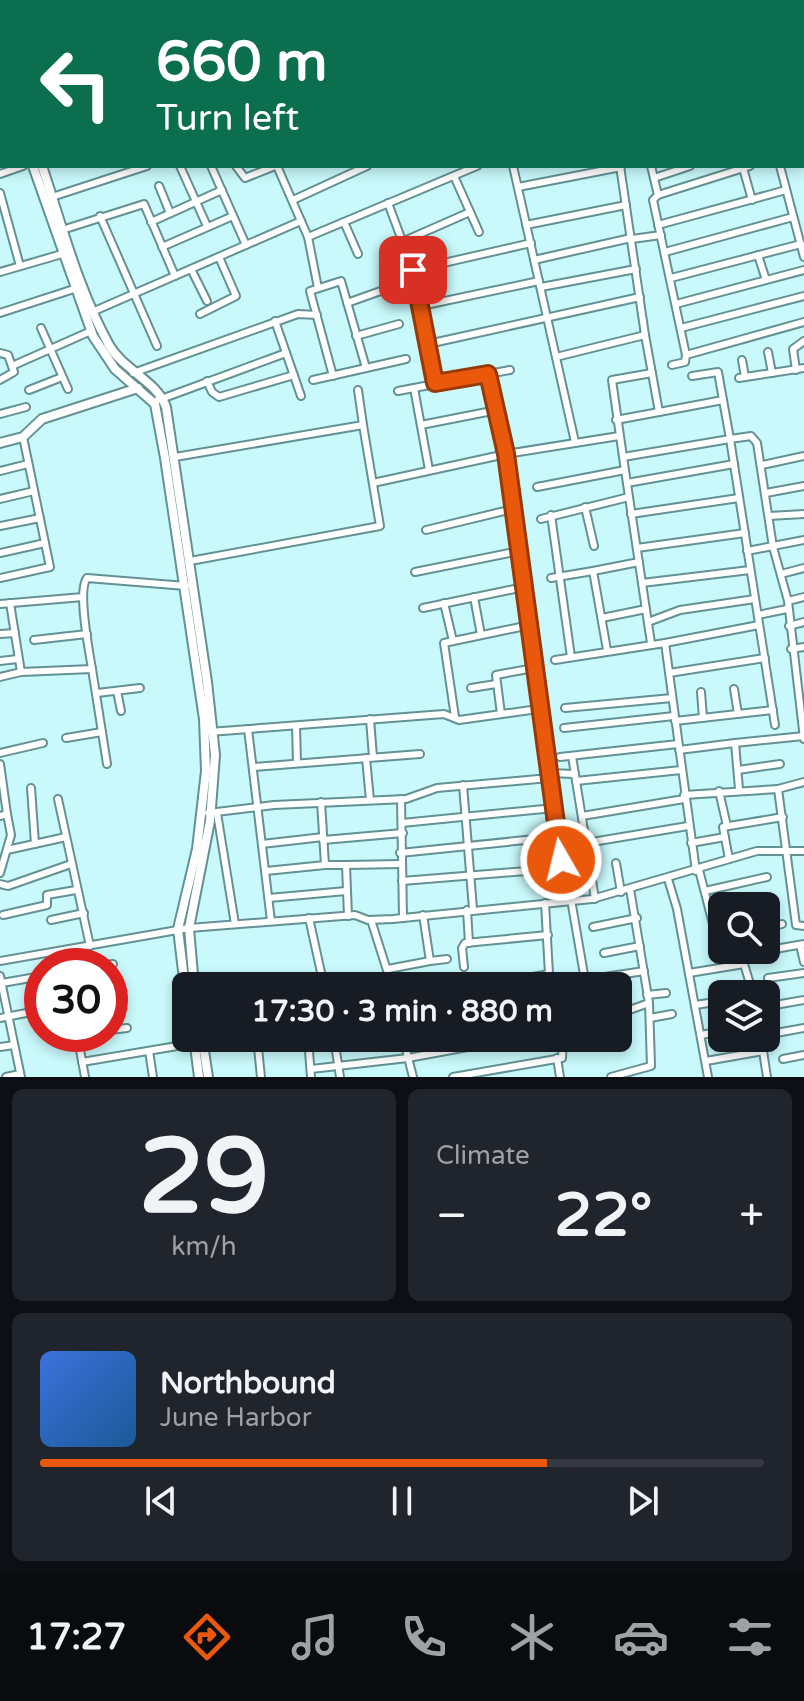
<!DOCTYPE html>
<meta charset="utf-8">
<style>
:root{--surface:#171b24;--page:#20242c;--text:#f1f3f6;--muted:#9ea1a6;--line:#363941;--accent:#ea580c}
body{margin:0;font-family:"Varela Round",sans-serif;background:var(--page);color:var(--text);height:100vh;display:flex;flex-direction:column;font-size:30px;white-space:nowrap}
*{box-sizing:border-box;margin:0}
p{font-size:26px;color:var(--muted)}
.icon{flex:none;width:44px;height:44px;fill:none;stroke:currentColor;stroke-width:2;stroke-linecap:round;stroke-linejoin:round}
.map{position:relative;height:1077px;overflow:hidden}
.side{display:flex;flex-direction:column;gap:12px;padding:12px;background:#0d0f14;flex:1}
.side>*{flex:none}
.top-card{position:absolute;left:0px;top:0px;width:804px;height:168px;box-shadow:0 4px 12px #0003;background:#0b6e4f;color:#fff;overflow:hidden}
.tools{position:absolute;left:708px;top:892px;display:grid;gap:16px}
.tools a{display:grid;place-items:center;width:72px;height:72px;border-radius:12px;background:var(--surface);box-shadow:0 4px 12px #0003;font-size:40px}
.speed{position:absolute;left:24px;top:948px;display:flex;gap:16px;font-size:40px;font-weight:700;text-align:center}
.speed>*{display:grid;place-content:center;width:104px;height:104px;border-radius:50%;background:var(--surface);box-shadow:0 4px 12px #0003;line-height:1}
.speed .limit{border:12px solid #d22;background:#fff;color:#111}
.pin{position:absolute;display:grid;place-items:center;width:68px;height:68px;color:#fff;margin:-34px;border-radius:16px;box-shadow:0 4px 12px #0006}
.me{position:absolute;width:88px;margin:-44px;rotate:352deg;stroke-linejoin:round;filter:drop-shadow(0 0 6px #0008)}
.turn{display:flex;align-items:center;gap:28px;height:168px;padding:0 24px;font-size:36px}
.turn .icon{width:104px;height:104px;stroke-width:2.5}
.turn b{display:block;font-size:56px;line-height:68px}
.big{font-size:60px;font-weight:800;line-height:1.1}
.side .card{flex:1;display:flex;flex-direction:column;justify-content:center;gap:12px;min-width:0;padding:0 28px;border-radius:12px;background:var(--page)}
.side .dial{align-items:center;gap:0}
.dial b{font-size:104px;line-height:1}
.song{display:flex;align-items:center;gap:24px}
.cover{width:96px;height:96px;border-radius:12px;background:linear-gradient(135deg,hsl(220 70% 55%),hsl(210 70% 35%))}
.played{height:8px;border-radius:4px;background:linear-gradient(90deg,var(--accent) 70%,var(--line) 70%)}
.keys{display:flex;justify-content:space-around;direction:ltr}
.heat{display:flex;justify-content:space-between;align-items:center;font-size:44px;direction:ltr}
.side .tiles{flex:1;display:grid;gap:12px;grid-template-columns:1fr 1fr}
.card:last-child{grid-column:span 2}
.trip{position:absolute;left:172px;top:972px;width:460px;height:80px;border-radius:12px;background:var(--surface);box-shadow:0 4px 12px #0003;font-weight:800;line-height:80px;text-align:center}
.menu{display:flex;height:128px;justify-content:space-around;align-items:center;background:#090b0e;color:var(--muted)}
.menu .icon{width:56px;height:56px}
.menu .on{color:var(--accent)}
.menu b{font-size:36px;color:var(--text)}
.map>svg:first-child{display:block}
</style>
<div class="map">
<svg width="804" height="1077" viewBox="0 0 804 1077">
<rect width="100%" height="100%" fill="#c9f9fb"/>
<g fill="none" stroke-linecap="round" stroke-linejoin="round">
<g stroke="#649193" stroke-width="10">
<g id="street">
<polyline points="127,0 127,2"/>
<polyline points="310,0 312,2"/>
<polyline points="429,0 429,2"/>
<polyline points="479,0 479,2"/>
<polyline points="524,0 524,2"/>
<polyline points="537,0 550,2"/>
<polyline points="732,0 732,2"/>
<polyline points="261,2 264,0"/>
<polyline points="368,2 373,0"/>
<polyline points="597,2 597,0"/>
<polyline points="802,6 804,6"/>
<polyline points="802,44 804,44"/>
<polyline points="802,68 804,48"/>
<polyline points="802,107 804,107"/>
<polyline points="802,150 804,150"/>
<polyline points="180,166 207,226"/>
<polyline points="211,166 246,245"/>
<polyline points="236,166 245,178 275,166"/>
<polyline points="277,166 301,221"/>
<polyline points="513,166 575,442"/>
<polyline points="651,166 658,195"/>
<polyline points="780,166 804,257"/>
<polyline points="743,168 752,200"/>
<polyline points="0,174 23,166"/>
<polyline points="454,176 479,232"/>
<polyline points="654,178 690,166"/>
<polyline points="159,186 170,213"/>
<polyline points="518,187 621,167"/>
<polyline points="0,193 20,266"/>
<polyline points="52,197 147,166"/>
<polyline points="293,200 367,166"/>
<polyline points="388,203 413,270 435,383"/>
<polyline points="100,216 157,346"/>
<polyline points="151,222 222,190"/>
<polyline points="344,222 358,254"/>
<polyline points="526,225 626,205"/>
<polyline points="658,225 786,190"/>
<polyline points="62,230 144,204 175,276"/>
<polyline points="308,237 318,288"/>
<polyline points="632,239 661,235"/>
<polyline points="404,241 470,212"/>
<polyline points="162,247 233,216"/>
<polyline points="665,252 793,217"/>
<polyline points="758,255 766,280"/>
<polyline points="534,260 631,238"/>
<polyline points="191,269 207,301"/>
<polyline points="413,270 531,243"/>
<polyline points="0,272 62,254"/>
<polyline points="671,278 801,244"/>
<polyline points="541,287 636,269"/>
<polyline points="347,303 389,288"/>
<polyline points="676,304 804,270"/>
<polyline points="421,306 539,281"/>
<polyline points="92,312 301,221 308,237 477,166"/>
<polyline points="0,313 74,289"/>
<polyline points="200,314 236,296 219,257"/>
<polyline points="275,321 301,396"/>
<polyline points="41,328 68,389"/>
<polyline points="681,328 804,296"/>
<polyline points="645,335 659,412 723,400 718,372 692,376"/>
<polyline points="356,336 399,324"/>
<polyline points="428,344 640,297"/>
<polyline points="768,352 772,373"/>
<polyline points="0,353 8,355 14,372 0,380"/>
<polyline points="686,355 653,200 658,195 750,166"/>
<polyline points="556,357 645,335 620,166"/>
<polyline points="742,360 745,377"/>
<polyline points="672,365 685,362 686,355 804,322"/>
<polyline points="12,366 91,331"/>
<polyline points="796,370 793,349 804,341"/>
<polyline points="133,373 298,314 317,315"/>
<polyline points="652,373 612,380 623,457 730,439 723,400"/>
<polyline points="488,374 506,454 538,709 586,986"/>
<polyline points="333,376 310,291 341,281 366,368"/>
<polyline points="739,378 804,368"/>
<polyline points="313,380 406,359"/>
<polyline points="207,381 212,392 219,397 294,375"/>
<polyline points="414,388 429,470"/>
<polyline points="29,390 62,377"/>
<polyline points="398,391 510,370"/>
<polyline points="153,402 286,353"/>
<polyline points="0,414 26,407"/>
<polyline points="616,420 659,412"/>
<polyline points="421,425 497,410"/>
<polyline points="175,457 363,425 358,390"/>
<polyline points="623,457 651,643"/>
<polyline points="762,465 804,456"/>
<polyline points="0,471 28,464"/>
<polyline points="373,483 506,454 619,436"/>
<polyline points="627,483 734,464"/>
<polyline points="537,487 625,470"/>
<polyline points="766,493 804,486"/>
<polyline points="0,499 34,491"/>
<polyline points="585,507 594,546"/>
<polyline points="631,514 739,498"/>
<polyline points="551,515 571,657"/>
<polyline points="769,516 804,514"/>
<polyline points="541,519 629,497"/>
<polyline points="0,526 40,518"/>
<polyline points="426,530 513,509"/>
<polyline points="637,548 745,533"/>
<polyline points="747,551 804,540"/>
<polyline points="0,553 45,543"/>
<polyline points="190,561 380,526 363,425"/>
<polyline points="415,572 519,551"/>
<polyline points="781,574 804,568"/>
<polyline points="0,578 50,567 23,437"/>
<polyline points="551,578 593,571"/>
<polyline points="642,583 750,570"/>
<polyline points="474,597 481,635"/>
<polyline points="788,601 804,597"/>
<path d="M10,603L21,672L92,669C89,650 77,591 87,578L186,586"/>
<polyline points="444,603 453,641"/>
<polyline points="0,604 83,597"/>
<polyline points="423,608 524,587"/>
<polyline points="758,615 787,609"/>
<polyline points="602,618 646,609"/>
<polyline points="648,622 680,610 755,599"/>
<polyline points="789,626 804,622"/>
<polyline points="0,634 15,633"/>
<polyline points="34,640 87,634"/>
<polyline points="665,643 759,625"/>
<polyline points="791,649 804,647"/>
<polyline points="607,650 593,571 639,562"/>
<polyline points="555,660 665,643 696,871"/>
<polyline points="0,661 18,659"/>
<polyline points="92,669 107,764"/>
<polyline points="669,673 765,658"/>
<polyline points="0,677 21,672"/>
<polyline points="471,688 496,684"/>
<polyline points="734,689 738,714"/>
<polyline points="117,691 121,711"/>
<polyline points="701,692 703,718"/>
<polyline points="97,693 140,688"/>
<polyline points="565,708 672,698"/>
<polyline points="501,714 496,675 534,668"/>
<polyline points="455,717 444,643 530,625"/>
<polyline points="370,719 373,757"/>
<polyline points="675,721 773,710"/>
<polyline points="775,725 730,439 751,436 757,443 773,547 788,601 804,739"/>
<polyline points="296,726 297,763"/>
<polyline points="564,728 674,716"/>
<polyline points="248,729 271,921"/>
<polyline points="209,732 444,714 459,720 538,709"/>
<polyline points="66,738 102,732"/>
<polyline points="735,743 804,736"/>
<polyline points="679,750 735,743 739,789"/>
<polyline points="0,753 43,743"/>
<polyline points="572,756 595,899"/>
<polyline points="560,757 678,744"/>
<polyline points="366,758 370,800"/>
<polyline points="0,764 7,814 0,816"/>
<polyline points="253,767 420,754"/>
<polyline points="738,770 780,764"/>
<polyline points="549,773 575,774"/>
<polyline points="576,781 681,770"/>
<polyline points="804,782 778,789 796,925 804,926"/>
<polyline points="463,785 473,909"/>
<polyline points="31,788 35,844"/>
<polyline points="719,791 727,826"/>
<polyline points="684,795 778,789"/>
<polyline points="58,799 90,946"/>
<polyline points="401,799 403,918"/>
<polyline points="208,813 274,805 406,799 437,788 549,778"/>
<polyline points="217,813 235,924"/>
<polyline points="582,816 684,799"/>
<polyline points="402,823 554,808"/>
<polyline points="323,840 403,833"/>
<polyline points="586,843 688,826"/>
<polyline points="691,843 725,837"/>
<polyline points="262,844 323,837"/>
<polyline points="7,850 66,837"/>
<polyline points="400,853 584,834"/>
<polyline points="729,859 723,827 783,817"/>
<polyline points="616,863 621,892"/>
<polyline points="325,865 346,865"/>
<polyline points="699,870 720,951"/>
<polyline points="266,871 325,865 321,802"/>
<polyline points="0,873 11,835 7,814"/>
<polyline points="668,879 677,909 708,1077"/>
<polyline points="402,881 563,868"/>
<polyline points="0,884 8,886 71,864"/>
<polyline points="705,891 767,877"/>
<polyline points="269,898 346,891"/>
<polyline points="545,903 549,974 555,986"/>
<polyline points="751,906 774,900"/>
<polyline points="467,910 469,943"/>
<polyline points="3,915 47,905 47,895 76,890"/>
<polyline points="348,916 346,865 400,864"/>
<polyline points="309,918 324,986"/>
<polyline points="51,920 84,913"/>
<polyline points="371,920 392,986"/>
<polyline points="593,927 637,918"/>
<polyline points="766,928 775,949 804,944"/>
<polyline points="766,928 782,924"/>
<polyline points="800,945 804,962"/>
<polyline points="61,951 64,966"/>
<polyline points="604,953 640,946"/>
<polyline points="0,961 189,928 355,915 368,920 393,919 592,899 757,851 804,851"/>
<polyline points="430,961 447,959"/>
<polyline points="101,966 113,964"/>
<polyline points="464,967 462,948 465,943 548,935"/>
<polyline points="388,969 430,961 423,915"/>
<polyline points="689,973 744,964 753,994"/>
<polyline points="0,976 21,1077"/>
<polyline points="598,978 644,971"/>
<polyline points="768,978 804,973"/>
<polyline points="2,983 42,976"/>
<polyline points="482,986 549,974"/>
<polyline points="647,995 666,993"/>
<polyline points="110,1000 121,998"/>
<polyline points="695,1005 722,1001"/>
<polyline points="775,1005 804,1000"/>
<polyline points="618,1014 649,1003"/>
<polyline points="0,1018 42,1010"/>
<polyline points="650,1018 672,1014"/>
<polyline points="110,1030 127,1028"/>
<polyline points="776,1033 804,1028"/>
<polyline points="77,1034 85,1077"/>
<polyline points="701,1035 722,1031"/>
<polyline points="257,1038 261,1077"/>
<polyline points="308,1038 311,1077"/>
<polyline points="334,1038 340,1077"/>
<polyline points="403,1038 413,1077"/>
<polyline points="761,1038 767,1077"/>
<polyline points="0,1047 14,1045"/>
<polyline points="149,1051 153,1077"/>
<polyline points="557,1058 560,1077"/>
<polyline points="783,1059 804,1055"/>
<polyline points="706,1061 763,1051"/>
<polyline points="82,1062 195,1043"/>
<polyline points="311,1069 408,1058 516,1038"/>
<polyline points="6,1077 20,1074"/>
<polyline points="453,1077 562,1058 563,1038"/>
<polyline points="611,1077 651,1066 649,1003 630,889"/>
</g>
</g>
<g stroke="#649193" stroke-width="12">
<g id="secondary">
<polyline points="6,0 7,2"/>
<polyline points="14,0 14,2"/>
<polyline points="33,166 93,336 115,369 155,404 165,458 204,719 206,771 197,849 178,929 186,996"/>
<path d="M42,166C62,226 78,289 109,345C123,370 157,381 166,407L207,682L215,755L210,821L189,928L194,986"/>
<polyline points="0,443 23,437 42,419 138,388"/>
<polyline points="194,1038 199,1077"/>
<polyline points="202,1038 208,1077"/>
</g>
</g>
<use href="#street" stroke="#fff" stroke-width="6"/>
<use href="#secondary" stroke="#fff" stroke-width="8"/>
</g>
<g fill="none" stroke-linecap="round" stroke-linejoin="round">
<g stroke="#983908" stroke-width="20">
<polyline id="route" points="413,270 435,383 488,374 506,454 561,860"/>
</g>
<use href="#route" stroke="#ea580c" stroke-width="14"/>
</g>
</svg>
<div class="tools">
<a><svg class="icon" aria-label="search" viewBox="0 0 24 24"><circle cx="10" cy="10" r="6"/><path d="M15 15l6 6"/></svg></a>
<a><svg class="icon" aria-label="layers" viewBox="0 0 24 24"><path d="M12 4l9 5-9 5-9-5zM3 14l9 5 9-5"/></svg></a>
</div>
<div class="speed"><div class="limit">30</div></div>
<div class="pin" style="left:413px;top:270px;background:#d93025"><svg class="icon" aria-label="arrive" viewBox="0 0 24 24"><path d="M6 21V4h12l-3 4 3 4H6"/></svg></div>
<svg class="me" style="left:561px;top:860px" viewBox="-20 -20 40 40"><circle r="17" fill="#ea580c" stroke="#fff" stroke-width="3"/><path d="M0-11L8 9 0 5-8 9z" fill="#fff"/></svg>
<div class="trip">17:30 · 3 min · 880 m</div>
<div class="top-card">
<div class="turn"><svg class="icon" aria-label="left" viewBox="0 0 24 24"><path d="M17 20v-9H6M10 6l-5 5 5 5"/></svg><div><b>660 m</b>Turn left</div></div>
</div>
</div>
<section class="side">
<div class="tiles">
<div class="card dial"><b>29</b><p>km/h</p></div>
<div class="card"><p>Climate</p>
<div class="heat"><a>−</a><b class="big">22°</b><a>+</a></div>
</div>
<div class="card">
<div class="song"><i class="cover"></i><div><b>Northbound</b><p>June Harbor</p></div></div>
<div class="played"></div>
<div class="keys"><svg class="icon" aria-label="previous" viewBox="0 0 24 24"><path d="M18 5L8 12l10 7zM5 5v14"/></svg><svg class="icon" aria-label="pause" viewBox="0 0 24 24"><path d="M8 5v14M16 5v14"/></svg><svg class="icon" aria-label="next" viewBox="0 0 24 24"><path d="M6 5l10 7-10 7zM19 5v14"/></svg></div>
</div>
</div>
</section>
<nav class="menu">
<b>17:27</b>
<svg class="icon on" aria-label="directions" viewBox="0 0 24 24"><path d="M12 3l9 9-9 9-9-9zM9 14v-3h6M13 9l2 2-2 2"/></svg>
<svg class="icon" aria-label="music" viewBox="0 0 24 24"><path d="M9 18V5l10-2v13"/><circle cx="6" cy="18" r="3"/><circle cx="16" cy="16" r="3"/></svg>
<svg class="icon" aria-label="phone" viewBox="0 0 24 24"><path d="M5 4h4l2 5-3 2q2 4 5 5l2-3 5 2v4C11 20 4 13 5 4z"/></svg>
<svg class="icon" aria-label="climate" viewBox="0 0 24 24"><path d="M12 3v18M4 7l16 10M4 17L20 7"/></svg>
<svg class="icon" aria-label="car" viewBox="0 0 24 24"><path d="M5 17H2v-5l4-1 3-4h7l3 4 3 1v5h-3M9 17h6M6 11h13"/><circle cx="7" cy="17" r="2"/><circle cx="17" cy="17" r="2"/></svg>
<svg class="icon" aria-label="filters" viewBox="0 0 24 24"><path d="M4 7h16M4 17h16"/><circle cx="9" cy="7" r="2"/><circle cx="15" cy="17" r="2"/></svg>
</nav>
